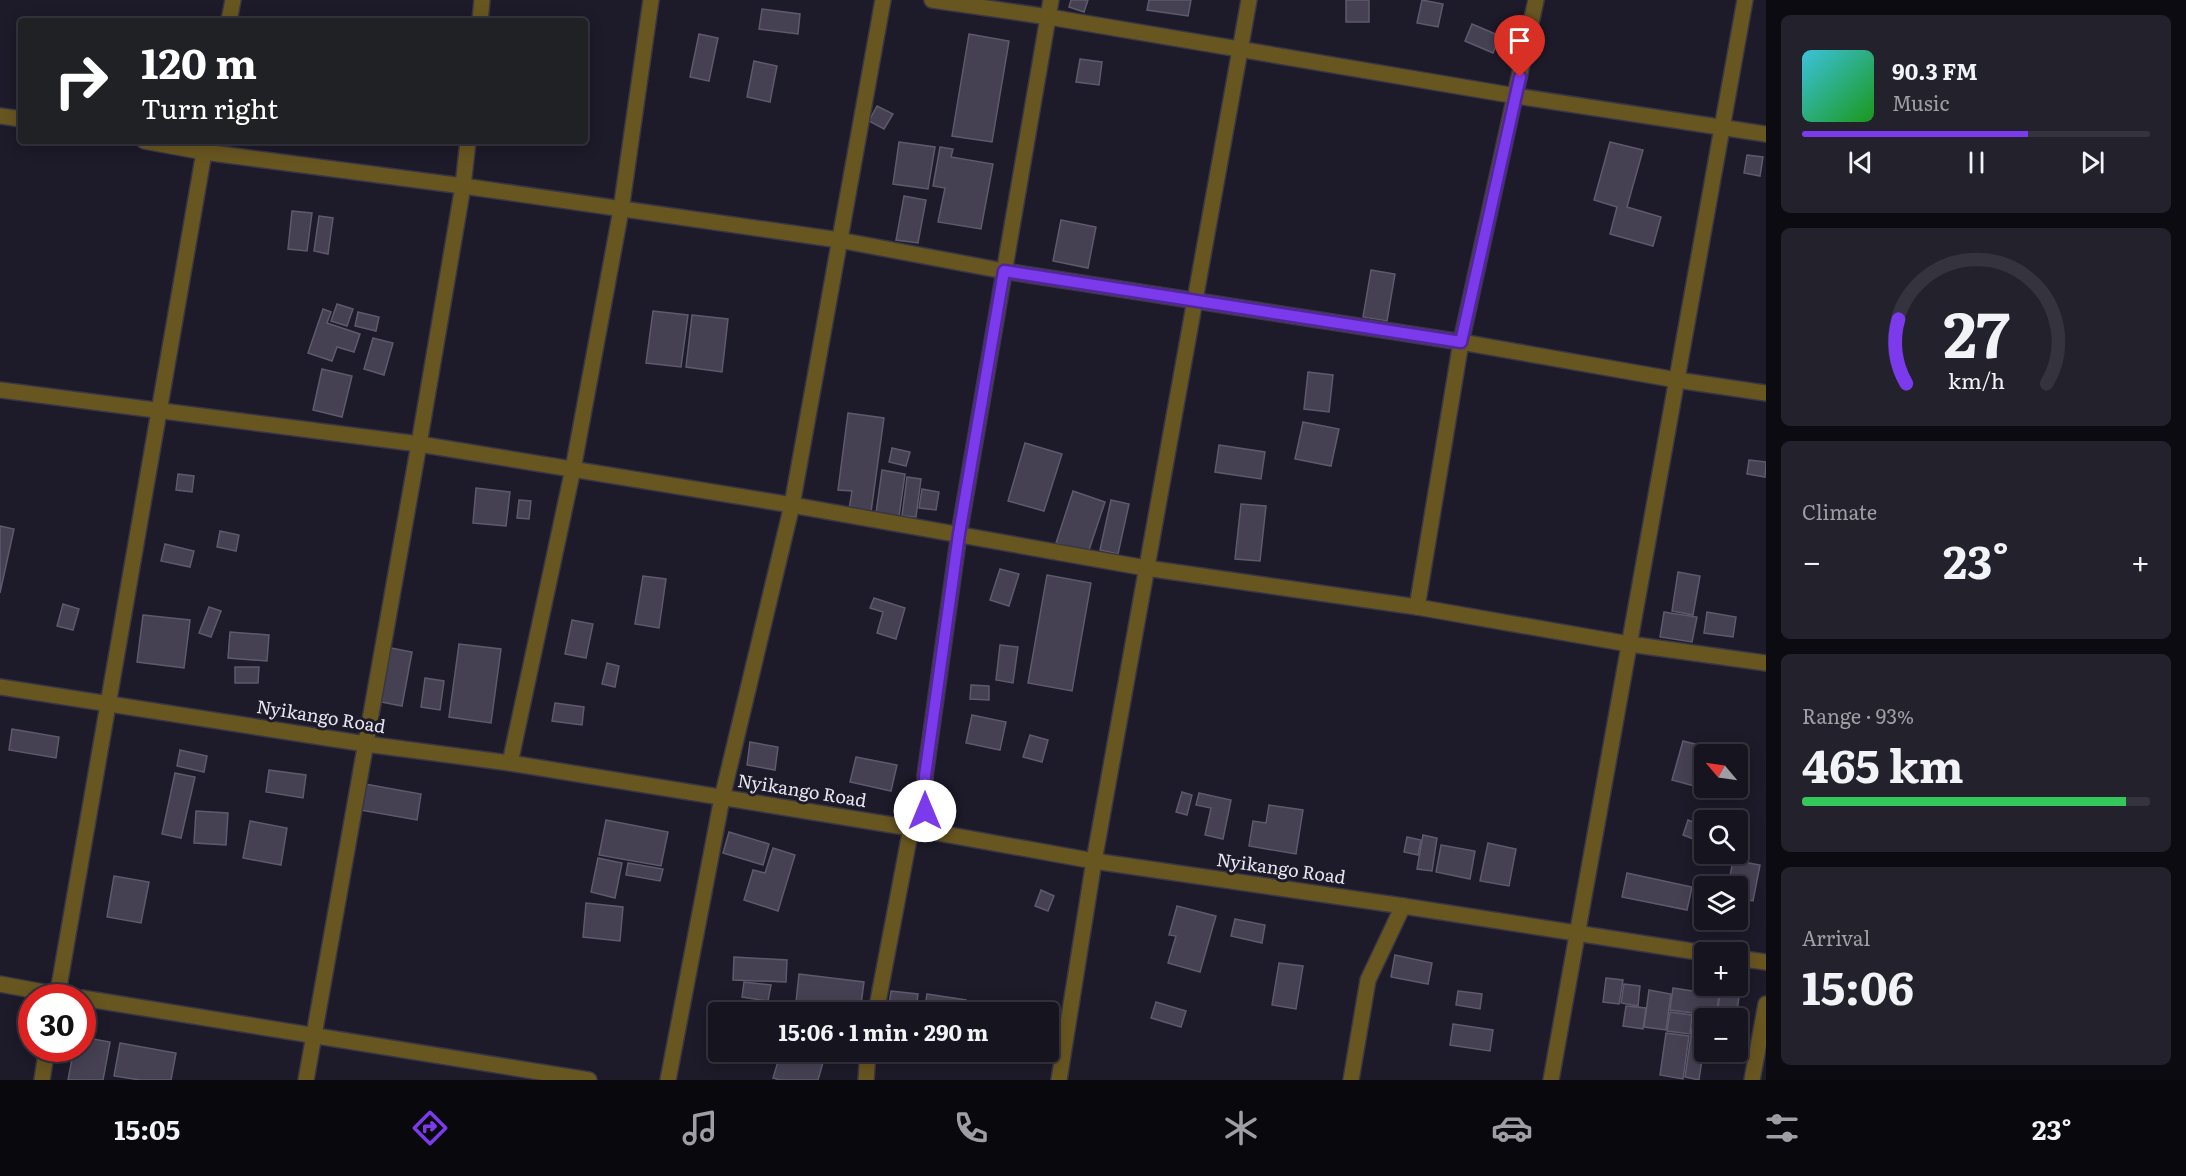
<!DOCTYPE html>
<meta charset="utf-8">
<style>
:root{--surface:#16141f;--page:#23212c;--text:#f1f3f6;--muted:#9e9ea4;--line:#35333d;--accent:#7c3aed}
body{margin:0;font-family:Literata,serif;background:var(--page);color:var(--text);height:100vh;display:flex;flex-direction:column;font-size:22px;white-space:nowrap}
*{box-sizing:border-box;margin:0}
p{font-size:20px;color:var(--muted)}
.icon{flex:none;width:33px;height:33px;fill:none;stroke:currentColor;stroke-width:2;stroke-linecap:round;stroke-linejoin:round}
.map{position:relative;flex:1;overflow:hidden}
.side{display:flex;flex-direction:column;gap:15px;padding:15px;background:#0c0b11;width:420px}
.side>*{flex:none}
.banner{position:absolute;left:18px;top:18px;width:570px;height:126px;border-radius:6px;box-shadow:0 3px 15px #0003,0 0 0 2px var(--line);background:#202124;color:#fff;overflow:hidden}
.needle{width:39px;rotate:299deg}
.buttons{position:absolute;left:1694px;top:744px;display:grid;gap:12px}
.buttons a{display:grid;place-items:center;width:54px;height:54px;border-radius:6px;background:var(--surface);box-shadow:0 3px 15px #0003,0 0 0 2px var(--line);font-size:30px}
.speed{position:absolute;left:18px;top:984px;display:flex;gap:12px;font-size:30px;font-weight:700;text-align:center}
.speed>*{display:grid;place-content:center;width:78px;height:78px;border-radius:50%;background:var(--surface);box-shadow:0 3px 15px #0003,0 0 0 2px var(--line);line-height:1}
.speed .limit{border:9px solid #d22;background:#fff;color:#111}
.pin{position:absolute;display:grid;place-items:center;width:51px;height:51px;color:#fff;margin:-62px -26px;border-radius:50% 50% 50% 0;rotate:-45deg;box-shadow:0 0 6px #0007}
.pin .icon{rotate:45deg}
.me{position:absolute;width:66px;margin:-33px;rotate:0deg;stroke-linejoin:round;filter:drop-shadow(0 0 4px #0008)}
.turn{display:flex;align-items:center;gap:21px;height:126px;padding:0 24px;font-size:27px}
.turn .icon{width:78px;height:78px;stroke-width:2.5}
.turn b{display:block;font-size:42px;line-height:51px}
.big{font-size:45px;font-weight:700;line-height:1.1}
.side .widget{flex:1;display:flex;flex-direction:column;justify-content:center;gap:9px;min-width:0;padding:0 21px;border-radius:9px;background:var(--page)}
.side .dial{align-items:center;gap:0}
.dial svg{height:156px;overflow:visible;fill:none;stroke:var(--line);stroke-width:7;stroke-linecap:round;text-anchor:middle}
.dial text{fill:var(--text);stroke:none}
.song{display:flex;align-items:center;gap:18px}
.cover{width:72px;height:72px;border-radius:9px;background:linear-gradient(135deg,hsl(190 70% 55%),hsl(120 70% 35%))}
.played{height:6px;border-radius:3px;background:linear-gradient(90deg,var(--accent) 65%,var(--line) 65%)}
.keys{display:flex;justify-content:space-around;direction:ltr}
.heat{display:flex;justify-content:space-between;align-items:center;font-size:33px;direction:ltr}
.charge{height:9px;border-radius:4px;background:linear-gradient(90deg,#34c759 93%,var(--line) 0)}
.trip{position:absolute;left:708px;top:1002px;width:351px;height:60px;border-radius:6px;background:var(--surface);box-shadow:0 3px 15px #0003,0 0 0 2px var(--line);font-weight:700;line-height:60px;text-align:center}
.menu{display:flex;height:96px;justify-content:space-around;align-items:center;background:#09080c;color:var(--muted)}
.menu .icon{width:42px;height:42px}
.menu .active{color:var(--accent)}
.menu b{font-size:27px;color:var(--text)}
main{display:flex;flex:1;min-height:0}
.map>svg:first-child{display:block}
</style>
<main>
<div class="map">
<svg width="1766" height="1080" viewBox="0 0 1766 1080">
<rect width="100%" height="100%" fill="#1d1a29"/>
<g fill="#454153" stroke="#5e5a6d" stroke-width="1.5">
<polygon points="1071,0 1088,0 1084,12 1069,7"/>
<polygon points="1149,0 1191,0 1188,16 1147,10"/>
<rect x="1346" y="0" width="23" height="22"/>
<polygon points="1422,0 1443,4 1438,27 1417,23"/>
<polygon points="762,9 800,14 798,34 759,29"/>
<polygon points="1472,24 1500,36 1493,53 1465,41"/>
<polygon points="699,34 718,38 709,81 690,77"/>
<polygon points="969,34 1009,41 992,142 952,136"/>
<polygon points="1080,59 1102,62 1099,85 1076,82"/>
<polygon points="754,61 777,66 770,102 747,97"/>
<polygon points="877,106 893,114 884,129 869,121"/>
<polygon points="899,142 935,147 928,189 893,184"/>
<polygon points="1610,142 1643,150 1627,207 1661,217 1653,246 1610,234 1617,207 1594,200"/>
<polygon points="940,147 953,149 951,157 993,164 981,229 938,222 945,188 933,186"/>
<polygon points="1747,155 1763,157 1760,176 1744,173"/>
<polygon points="904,196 926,200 918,243 896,240"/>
<polygon points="292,211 312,213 307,251 288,249"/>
<polygon points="319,216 333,218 328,254 314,251"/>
<polygon points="1061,220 1096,227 1088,268 1053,261"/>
<polygon points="1371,270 1395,274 1387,321 1363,317"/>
<polygon points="337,304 353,309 347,326 331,321"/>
<polygon points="323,309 331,312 327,323 360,334 354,352 337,347 332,361 308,353"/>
<polygon points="653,311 688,315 681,367 646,363"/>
<polygon points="358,312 379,317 376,331 355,326"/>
<polygon points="692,315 728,319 722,372 686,367"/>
<polygon points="373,338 393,343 384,375 364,369"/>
<polygon points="322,369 352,376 342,417 313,410"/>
<polygon points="1308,372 1333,375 1329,412 1304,409"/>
<polygon points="848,413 884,418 871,512 849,509 852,491 838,490"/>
<polygon points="1303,422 1339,429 1331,466 1295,459"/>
<polygon points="1025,443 1062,454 1044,511 1008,501"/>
<polygon points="1219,445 1265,452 1261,479 1215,472"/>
<polygon points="892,448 910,452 906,466 889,462"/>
<polygon points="1749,460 1766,462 1765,477 1747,474"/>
<polygon points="882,470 905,474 899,516 876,513"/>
<polygon points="178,474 194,476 192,492 176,490"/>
<polygon points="907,477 921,479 916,517 902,516"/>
<polygon points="476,488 510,492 506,526 473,523"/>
<polygon points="922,489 939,492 936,510 919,508"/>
<polygon points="1073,491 1105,502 1088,553 1056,543"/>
<polygon points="519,500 531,501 529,519 517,518"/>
<polygon points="1111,500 1129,504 1118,554 1100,550"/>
<polygon points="1241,504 1266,506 1260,561 1235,559"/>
<polygon points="0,526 14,529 0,593"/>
<polygon points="220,531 239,535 236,551 217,547"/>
<polygon points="165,544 194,551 190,567 161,561"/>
<polygon points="1000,569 1019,574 1009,606 990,600"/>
<polygon points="1678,572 1700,576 1693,615 1672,611"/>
<polygon points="1047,575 1091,583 1072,691 1028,683"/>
<polygon points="643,576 666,579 659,628 635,624"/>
<polygon points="874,598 905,608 896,639 877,633 883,612 870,608"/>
<polygon points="63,604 79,609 73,630 57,626"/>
<polygon points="209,607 221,611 211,637 199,633"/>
<polygon points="1664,612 1697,617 1692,642 1660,637"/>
<polygon points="1707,612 1736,617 1733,637 1704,633"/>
<polygon points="143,615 190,620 184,668 137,662"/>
<polygon points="572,620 593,624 586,658 565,654"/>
<polygon points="230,632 269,635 267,661 228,658"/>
<polygon points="459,644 501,649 491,723 449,717"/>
<polygon points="1000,645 1018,647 1013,683 996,680"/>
<polygon points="391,648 412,652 402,706 381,702"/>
<polygon points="607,663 619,666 615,687 602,684"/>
<polygon points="235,667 259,667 258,683 235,683"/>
<polygon points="425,678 444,681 440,710 421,707"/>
<polygon points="971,685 989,686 989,700 970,699"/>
<polygon points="555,703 584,707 582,725 552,721"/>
<polygon points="972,715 1006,722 1000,750 966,743"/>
<polygon points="12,729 59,737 56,758 9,750"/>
<polygon points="1030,735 1048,740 1042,762 1023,757"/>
<polygon points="1683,741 1719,750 1718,754 1704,754 1704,788 1709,788 1709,790 1672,780"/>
<polygon points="750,742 778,747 775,770 747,765"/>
<polygon points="180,750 207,756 204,772 177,766"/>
<polygon points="856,757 897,765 891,791 850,782"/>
<polygon points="269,770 306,775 303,798 266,792"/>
<polygon points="175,773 195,777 181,838 162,834"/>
<polygon points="365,784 421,794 417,820 360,810"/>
<polygon points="1182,792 1192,795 1187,815 1176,812"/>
<polygon points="1199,793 1231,800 1223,839 1205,835 1211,808 1196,805"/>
<polygon points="1269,805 1303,810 1296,854 1249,846 1253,821 1266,823"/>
<polygon points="196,811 228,813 226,845 194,843"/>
<polygon points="606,820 668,832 661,866 599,855"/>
<polygon points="1688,820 1701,825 1696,840 1683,835"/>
<polygon points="250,821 287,828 281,865 243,858"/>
<polygon points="729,832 769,844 763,865 723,853"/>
<polygon points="1423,835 1437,838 1432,871 1417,869"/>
<polygon points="1407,837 1421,840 1418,855 1404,852"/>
<polygon points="1488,843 1516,849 1509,886 1480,881"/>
<polygon points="1441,845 1475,851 1470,879 1436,872"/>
<polygon points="773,848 795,855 778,911 744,900 753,870 765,873"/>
<polygon points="598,858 622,863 615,898 591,892"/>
<polygon points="1733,860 1760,865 1753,901 1737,898 1737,886 1728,886"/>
<polygon points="628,863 663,869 660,881 626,875"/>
<polygon points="1627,873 1692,887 1687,910 1622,897"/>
<polygon points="114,876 149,882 141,923 107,917"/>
<polygon points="1041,890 1054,896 1048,911 1035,906"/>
<polygon points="1737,902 1745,904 1740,927 1719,922 1720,920 1737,920"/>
<polygon points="586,903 623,907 620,941 583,937"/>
<polygon points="1177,906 1216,916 1200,972 1168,963 1176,936 1169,935"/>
<polygon points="1235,919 1265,925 1262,943 1231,936"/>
<polygon points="1395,955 1432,963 1428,984 1391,977"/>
<polygon points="734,957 787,960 786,982 733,980"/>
<polygon points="1279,963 1303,966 1296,1009 1272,1005"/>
<polygon points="799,974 864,982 860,1012 795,1011"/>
<polygon points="1606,978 1623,980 1619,1004 1603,1002"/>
<polygon points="744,982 771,985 768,1001 742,997"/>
<polygon points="1624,984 1640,986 1638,1006 1621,1003"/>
<polygon points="1673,988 1719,995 1716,1016 1670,1010"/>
<polygon points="1649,990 1671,994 1666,1030 1644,1027"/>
<polygon points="891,991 918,994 916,1012 888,1012"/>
<polygon points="1458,991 1482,994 1480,1009 1456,1005"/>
<polygon points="927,994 966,1000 964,1012 924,1012"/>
<polygon points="1720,995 1739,997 1736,1018 1717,1016"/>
<polygon points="1156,1002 1186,1011 1181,1027 1151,1018"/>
<polygon points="1626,1006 1646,1008 1643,1029 1623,1026"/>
<polygon points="1670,1012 1692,1015 1690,1034 1667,1031"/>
<polygon points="1694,1015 1708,1017 1704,1018 1704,1045 1699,1080 1685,1077"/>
<polygon points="1453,1024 1493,1030 1490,1051 1450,1045"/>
<polygon points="1666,1033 1689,1036 1683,1079 1660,1075"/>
<polygon points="82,1037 110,1042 103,1080 68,1080 74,1048 82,1048"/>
<polygon points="120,1043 176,1053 171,1080 140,1080 114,1076"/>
<polygon points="781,1052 826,1052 818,1080 780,1080 773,1078"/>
</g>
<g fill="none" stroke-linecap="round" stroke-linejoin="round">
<g stroke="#393645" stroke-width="18">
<g id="minor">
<polyline points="932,0 1049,17 1516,96 1766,134"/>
<polyline points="229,21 233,0"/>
<polyline points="480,21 482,0"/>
<polyline points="0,116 21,119"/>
<polyline points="144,141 204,152 463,186 839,240 1004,271 1461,342 1677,380 1766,393"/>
<polyline points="0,390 419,444 792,505 1146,568 1417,607 1629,644 1766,663"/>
<polyline points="1417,607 1461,342 1536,0"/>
<polyline points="0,687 366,744 510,763 911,828 1094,861 1403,906 1704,953"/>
<polyline points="510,763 573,469 621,210 651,0"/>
<polyline points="927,831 925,776 959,534 1051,0"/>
<polyline points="1737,958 1766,962"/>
<polyline points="0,984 76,998"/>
<polyline points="57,998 206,141"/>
<polyline points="82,998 589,1080"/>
<polyline points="876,1012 911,828"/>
<polyline points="42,1080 47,1048"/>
<polyline points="306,1080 419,444 463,186 468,141"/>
<polyline points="668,1080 722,798 792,505 883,0"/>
<polyline points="866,1080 868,1052"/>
<polyline points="1059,1080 1094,861 1249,0"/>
<polyline points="1351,1080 1368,980 1403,906"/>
<polyline points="1551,1080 1745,0"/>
<polyline points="1752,1080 1766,1004"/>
</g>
</g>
<use href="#minor" stroke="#685620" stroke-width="15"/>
</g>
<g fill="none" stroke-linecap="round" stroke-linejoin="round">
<g stroke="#51269a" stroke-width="15">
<polyline id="route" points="925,811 925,776 959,534 1004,271 1461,342 1520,77"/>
</g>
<use href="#route" stroke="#7c3aed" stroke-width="10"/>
</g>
<g text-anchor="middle" stroke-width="6" stroke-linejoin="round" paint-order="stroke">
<g font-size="18" fill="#e5e3ee" stroke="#1d1a29">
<text transform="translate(321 717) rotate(9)" y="6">Nyikango Road</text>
<text transform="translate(802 791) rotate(9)" y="6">Nyikango Road</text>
<text transform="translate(1281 869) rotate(8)" y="6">Nyikango Road</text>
</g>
</g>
</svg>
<div class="buttons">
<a><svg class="needle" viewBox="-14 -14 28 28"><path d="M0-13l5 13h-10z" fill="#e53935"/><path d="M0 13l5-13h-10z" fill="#9e9ea4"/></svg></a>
<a><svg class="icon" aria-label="search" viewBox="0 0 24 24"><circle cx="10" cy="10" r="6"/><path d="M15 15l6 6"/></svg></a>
<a><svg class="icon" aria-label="layers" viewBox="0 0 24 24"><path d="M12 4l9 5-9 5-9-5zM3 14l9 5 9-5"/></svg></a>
<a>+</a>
<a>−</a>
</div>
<div class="speed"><div class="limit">30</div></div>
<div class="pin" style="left:1520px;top:77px;background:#d93025"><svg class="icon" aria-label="arrive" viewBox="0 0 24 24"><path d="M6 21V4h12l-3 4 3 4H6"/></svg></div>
<svg class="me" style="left:925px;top:811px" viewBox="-20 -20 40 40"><circle r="19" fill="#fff"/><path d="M0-13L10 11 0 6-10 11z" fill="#7c3aed"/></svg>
<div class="trip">15:06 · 1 min · 290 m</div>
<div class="banner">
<div class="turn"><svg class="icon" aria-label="right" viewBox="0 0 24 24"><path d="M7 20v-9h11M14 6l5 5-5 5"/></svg><div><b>120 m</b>Turn right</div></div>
</div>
</div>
<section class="side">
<div class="widget">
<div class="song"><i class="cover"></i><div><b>90.3 FM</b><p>Music</p></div></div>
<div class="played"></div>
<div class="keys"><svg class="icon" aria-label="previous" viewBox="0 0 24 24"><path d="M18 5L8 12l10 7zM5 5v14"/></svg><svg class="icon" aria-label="pause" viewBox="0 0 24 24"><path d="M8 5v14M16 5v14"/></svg><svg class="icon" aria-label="next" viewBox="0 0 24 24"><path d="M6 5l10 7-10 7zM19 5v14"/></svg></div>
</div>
<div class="widget dial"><svg viewBox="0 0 100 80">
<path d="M14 69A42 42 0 1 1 86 69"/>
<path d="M14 69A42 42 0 0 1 10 36" stroke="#7c3aed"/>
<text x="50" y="56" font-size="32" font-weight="700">27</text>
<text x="50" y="72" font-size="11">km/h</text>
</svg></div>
<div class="widget"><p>Climate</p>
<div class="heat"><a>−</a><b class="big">23°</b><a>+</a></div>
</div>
<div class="widget"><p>Range · 93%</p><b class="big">465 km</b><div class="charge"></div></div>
<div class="widget"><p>Arrival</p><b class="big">15:06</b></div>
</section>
</main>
<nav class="menu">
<b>15:05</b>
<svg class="icon active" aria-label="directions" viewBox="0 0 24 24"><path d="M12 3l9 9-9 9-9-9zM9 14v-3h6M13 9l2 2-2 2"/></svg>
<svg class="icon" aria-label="music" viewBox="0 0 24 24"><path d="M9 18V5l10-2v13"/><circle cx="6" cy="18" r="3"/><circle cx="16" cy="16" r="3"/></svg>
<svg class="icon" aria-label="phone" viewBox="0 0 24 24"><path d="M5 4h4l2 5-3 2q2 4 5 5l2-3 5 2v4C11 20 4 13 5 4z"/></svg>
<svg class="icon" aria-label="climate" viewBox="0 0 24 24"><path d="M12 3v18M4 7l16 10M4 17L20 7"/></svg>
<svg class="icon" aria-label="car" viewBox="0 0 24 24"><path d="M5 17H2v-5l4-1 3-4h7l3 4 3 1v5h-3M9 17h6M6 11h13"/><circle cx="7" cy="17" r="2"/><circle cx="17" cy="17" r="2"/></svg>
<svg class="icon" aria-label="filters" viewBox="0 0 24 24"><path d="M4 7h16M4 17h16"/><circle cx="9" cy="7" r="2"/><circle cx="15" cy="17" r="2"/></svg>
<b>23°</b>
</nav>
